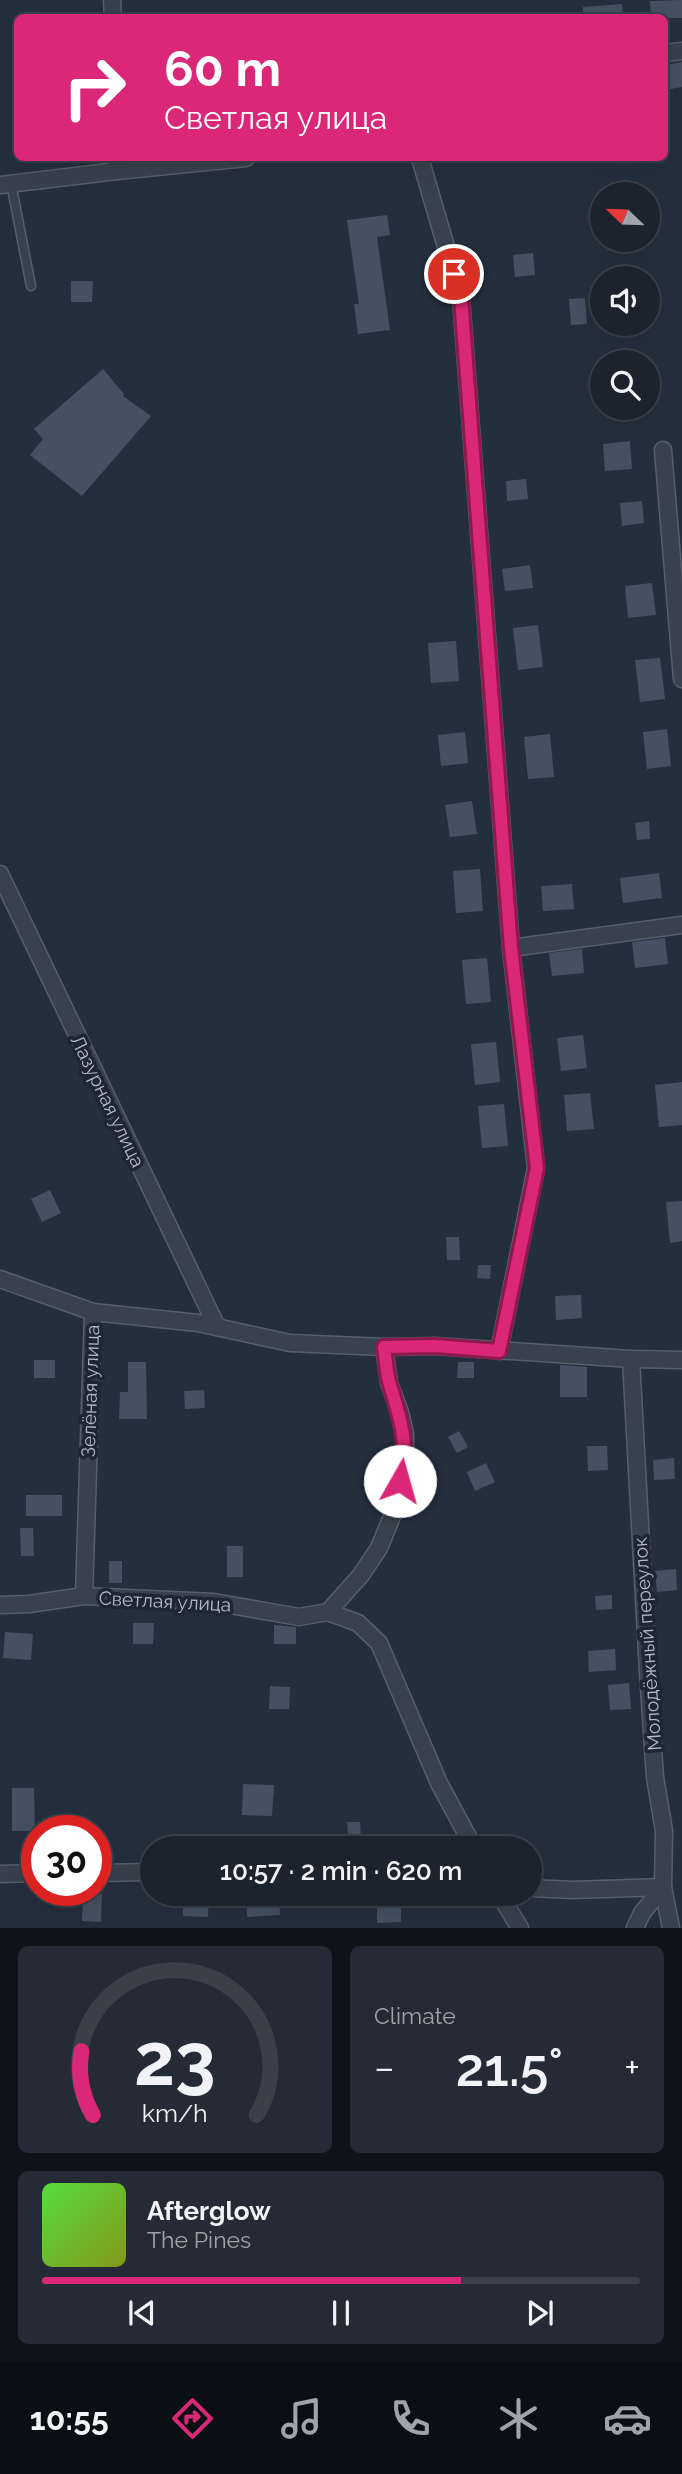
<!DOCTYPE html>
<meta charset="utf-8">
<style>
:root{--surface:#1b232e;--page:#242b36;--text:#f1f3f6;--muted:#a0a4aa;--line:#39404a;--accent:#db2777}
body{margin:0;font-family:Raleway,sans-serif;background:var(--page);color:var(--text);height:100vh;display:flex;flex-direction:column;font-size:26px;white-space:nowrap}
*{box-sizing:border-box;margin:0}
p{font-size:23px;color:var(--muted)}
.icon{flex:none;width:38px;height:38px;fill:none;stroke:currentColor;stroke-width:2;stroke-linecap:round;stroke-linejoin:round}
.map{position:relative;height:1928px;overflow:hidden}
.details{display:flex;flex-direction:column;gap:18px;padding:18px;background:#0f1319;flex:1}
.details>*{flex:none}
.top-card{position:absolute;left:14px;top:14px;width:654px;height:147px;border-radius:10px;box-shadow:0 7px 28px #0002,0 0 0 2px var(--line);background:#db2777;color:#fff;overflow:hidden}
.needle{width:46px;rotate:293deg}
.buttons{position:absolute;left:590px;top:182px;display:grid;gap:14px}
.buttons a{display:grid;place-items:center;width:70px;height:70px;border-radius:50%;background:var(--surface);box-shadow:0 7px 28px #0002,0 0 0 2px var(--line);font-size:35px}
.speed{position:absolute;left:21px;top:1815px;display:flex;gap:14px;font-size:35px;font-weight:700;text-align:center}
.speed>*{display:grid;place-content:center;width:91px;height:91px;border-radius:50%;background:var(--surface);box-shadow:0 7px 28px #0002,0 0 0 2px var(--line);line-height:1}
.speed .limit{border:10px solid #d22;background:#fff;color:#111}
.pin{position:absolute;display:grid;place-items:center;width:60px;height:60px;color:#fff;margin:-30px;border:4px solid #fff;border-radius:50%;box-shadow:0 2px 7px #0007}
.me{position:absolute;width:77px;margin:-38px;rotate:7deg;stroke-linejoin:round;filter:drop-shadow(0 0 5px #0008)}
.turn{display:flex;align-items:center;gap:24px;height:147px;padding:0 35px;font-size:32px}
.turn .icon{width:91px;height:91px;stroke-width:2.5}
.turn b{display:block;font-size:49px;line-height:60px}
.big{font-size:52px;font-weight:600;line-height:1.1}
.details .tile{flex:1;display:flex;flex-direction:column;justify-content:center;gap:10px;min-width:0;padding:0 24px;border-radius:10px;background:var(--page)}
.details .dial{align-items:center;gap:0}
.dial svg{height:182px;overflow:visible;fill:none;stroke:var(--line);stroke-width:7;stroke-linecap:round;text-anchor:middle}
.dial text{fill:var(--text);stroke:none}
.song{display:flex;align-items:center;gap:21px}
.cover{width:84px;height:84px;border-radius:10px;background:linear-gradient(135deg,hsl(110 70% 55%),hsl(70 70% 35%))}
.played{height:7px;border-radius:4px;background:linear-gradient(90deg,var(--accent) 70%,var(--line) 70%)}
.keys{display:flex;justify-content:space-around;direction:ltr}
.heat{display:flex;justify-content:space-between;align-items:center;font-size:38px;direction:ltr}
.details .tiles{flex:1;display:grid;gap:18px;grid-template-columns:1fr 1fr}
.tile:last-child{grid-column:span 2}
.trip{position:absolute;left:140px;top:1836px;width:402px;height:70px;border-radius:35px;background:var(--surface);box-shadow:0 7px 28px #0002,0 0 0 2px var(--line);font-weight:600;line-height:70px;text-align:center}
.tab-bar{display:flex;height:112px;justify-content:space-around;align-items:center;background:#0b0e12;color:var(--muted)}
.tab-bar .icon{width:49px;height:49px}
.tab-bar .on{color:var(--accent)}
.tab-bar b{font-size:32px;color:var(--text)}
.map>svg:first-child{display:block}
</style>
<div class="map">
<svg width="682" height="1928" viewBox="0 0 682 1928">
<rect width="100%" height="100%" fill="#242f3e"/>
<g fill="#455162">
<polygon points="682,0 682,18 651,18 650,1"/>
<polygon points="622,4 623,18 583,18 583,7"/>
<polygon points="682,62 682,87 665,90 665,65"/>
<polygon points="387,215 390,235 377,237 390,330 358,334 354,304 359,304 347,220"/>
<polygon points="533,253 535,275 515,277 513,255"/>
<polygon points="71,281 93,281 92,302 71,302"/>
<polygon points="585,298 587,324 571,325 569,299"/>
<polygon points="103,369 124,394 123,396 151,416 82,496 30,455 43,439 34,429"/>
<polygon points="630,441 632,469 605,471 603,444"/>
<polygon points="526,479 528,499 507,501 506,481"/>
<polygon points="642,501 644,523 622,526 620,503"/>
<polygon points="530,565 533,588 505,591 502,569"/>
<polygon points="652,583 656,615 628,618 625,586"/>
<polygon points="538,625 543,667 518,670 513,628"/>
<polygon points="456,641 459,681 431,683 428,643"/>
<polygon points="660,658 665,699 640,702 635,660"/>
<polygon points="667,729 671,766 647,769 643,732"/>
<polygon points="465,732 468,763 441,766 438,735"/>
<polygon points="550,734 554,777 528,779 524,737"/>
<polygon points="472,801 477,834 450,837 445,805"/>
<polygon points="649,821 650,839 637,840 635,823"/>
<polygon points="480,869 483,911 456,913 453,871"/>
<polygon points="659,873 662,898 623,903 620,878"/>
<polygon points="572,884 574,909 543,911 541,886"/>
<polygon points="665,938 668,964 635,968 632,942"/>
<polygon points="582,949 584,973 552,976 549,953"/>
<polygon points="487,958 491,1002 466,1004 462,960"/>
<polygon points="583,1035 587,1068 561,1071 557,1038"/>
<polygon points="496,1042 500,1082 475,1085 471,1044"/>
<polygon points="682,1082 682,1125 659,1127 655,1085"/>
<polygon points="590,1093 594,1129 567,1131 564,1095"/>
<polygon points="504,1104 508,1146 482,1148 478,1106"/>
<polygon points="50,1190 61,1213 42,1222 31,1199"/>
<polygon points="682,1201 682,1241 670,1243 666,1202"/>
<polygon points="446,1237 459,1237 460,1260 447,1260"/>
<polygon points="478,1265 491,1265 490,1279 477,1278"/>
<polygon points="581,1295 582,1318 556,1320 555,1296"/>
<rect x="34" y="1360" width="21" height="18"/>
<polygon points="128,1362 146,1362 147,1419 119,1419 120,1392 128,1392"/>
<polygon points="458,1362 474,1362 474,1378 457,1378"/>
<polygon points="560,1365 587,1367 587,1397 560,1397"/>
<polygon points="204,1390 205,1408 185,1409 184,1391"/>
<polygon points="459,1431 468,1447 457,1453 448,1437"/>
<polygon points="587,1446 607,1446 608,1470 588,1471"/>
<polygon points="674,1458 675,1479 654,1480 653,1460"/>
<polygon points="486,1463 495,1482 475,1491 467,1472"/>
<rect x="26" y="1495" width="36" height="21"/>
<polygon points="20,1528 33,1528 34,1556 21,1556"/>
<rect x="227" y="1546" width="16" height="31"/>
<rect x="109" y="1561" width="13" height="22"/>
<polygon points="676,1569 677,1590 657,1592 655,1571"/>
<polygon points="612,1595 612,1609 596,1610 595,1596"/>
<polygon points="133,1623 154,1623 153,1644 133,1644"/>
<polygon points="274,1625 296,1627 296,1644 274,1644"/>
<polygon points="5,1632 33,1634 31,1660 3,1658"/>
<polygon points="615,1649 616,1670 589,1672 588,1651"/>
<polygon points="629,1683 631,1709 610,1710 608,1685"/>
<polygon points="270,1686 290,1687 289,1709 269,1709"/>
<polygon points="243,1784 274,1785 272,1816 242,1815"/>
<polygon points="12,1788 34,1788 35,1831 12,1831"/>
<polygon points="347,1822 360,1822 361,1839 348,1839"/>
<polygon points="83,1893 102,1894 101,1922 82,1921"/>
<polygon points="183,1894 209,1894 208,1917 183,1916"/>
<polygon points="291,1894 331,1894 332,1903 292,1905"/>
<polygon points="279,1895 280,1915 247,1917 246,1897"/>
<polygon points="401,1903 401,1922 377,1923 377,1904"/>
</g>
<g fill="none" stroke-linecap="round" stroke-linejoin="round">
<g stroke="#565f6c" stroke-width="11">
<polyline id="service" points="11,183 31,286"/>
</g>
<g stroke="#565f6c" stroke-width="19">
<g id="minor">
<polyline points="112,0 113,18"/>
<polyline points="665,53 682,51"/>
<polyline points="117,158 117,171 246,158"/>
<polyline points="420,158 461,298 511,948 536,1168 499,1351"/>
<polyline points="0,185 117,171"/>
<polyline points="663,450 682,679"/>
<polyline points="0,874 217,1327"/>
<polyline points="511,948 682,925"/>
<polyline points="0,1279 93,1312"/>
<polyline points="631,1359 648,1672 655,1777 664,1831 663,1887 671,1928"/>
<polyline points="84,1596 93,1312 198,1323 290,1343 384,1347 435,1346 631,1359 682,1360"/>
<polyline points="0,1605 29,1604 84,1596 213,1602 299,1617 328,1612 361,1575 379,1548 391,1519 405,1462 405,1434 400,1412 389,1383 384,1347"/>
<polyline points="328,1612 358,1623 379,1643 439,1783 474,1848"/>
<polyline points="96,1873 152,1872"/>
<polyline points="0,1874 37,1873"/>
<polyline points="530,1888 573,1890 663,1887"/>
<polyline points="499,1894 520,1928"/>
<polyline points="635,1928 642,1913 663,1887"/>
</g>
</g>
<use href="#service" stroke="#38414e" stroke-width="8"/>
<use href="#minor" stroke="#38414e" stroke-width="16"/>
</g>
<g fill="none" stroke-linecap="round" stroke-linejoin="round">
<g stroke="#8e194d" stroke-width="18">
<path id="route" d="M400,1481C409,1443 401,1421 390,1385C386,1373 386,1359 384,1347L435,1346L499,1351L537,1168L511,948L461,298L454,274"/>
</g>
<use href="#route" stroke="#db2777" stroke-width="12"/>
</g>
<g text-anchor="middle" stroke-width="7" stroke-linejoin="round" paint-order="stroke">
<g font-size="19" fill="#b4bcc9" stroke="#1d2633">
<text transform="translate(108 1101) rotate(64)" y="7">Лазурная улица</text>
<text transform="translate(90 1391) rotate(-88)" y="7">Зелёная улица</text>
<text transform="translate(165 1601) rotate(3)" y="7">Светлая улица</text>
<text transform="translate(647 1644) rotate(-94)" y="7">Молодёжный переулок</text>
</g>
</g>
</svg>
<div class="buttons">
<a><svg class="needle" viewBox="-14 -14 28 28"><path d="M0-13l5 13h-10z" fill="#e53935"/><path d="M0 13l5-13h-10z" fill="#a0a4aa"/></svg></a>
<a><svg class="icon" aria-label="sound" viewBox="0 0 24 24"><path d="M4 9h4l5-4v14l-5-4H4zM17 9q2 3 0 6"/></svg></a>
<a><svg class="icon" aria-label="search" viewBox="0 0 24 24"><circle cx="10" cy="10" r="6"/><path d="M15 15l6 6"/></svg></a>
</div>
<div class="speed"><div class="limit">30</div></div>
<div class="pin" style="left:454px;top:274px;background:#d93025"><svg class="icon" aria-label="arrive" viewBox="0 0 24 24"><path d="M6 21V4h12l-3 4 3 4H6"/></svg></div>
<svg class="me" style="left:400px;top:1481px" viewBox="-20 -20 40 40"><circle r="19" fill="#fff"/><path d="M0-13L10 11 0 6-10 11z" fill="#db2777"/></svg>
<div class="trip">10:57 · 2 min · 620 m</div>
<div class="top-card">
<div class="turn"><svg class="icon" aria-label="right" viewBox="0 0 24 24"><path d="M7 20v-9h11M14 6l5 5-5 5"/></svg><div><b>60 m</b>Светлая улица</div></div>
</div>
</div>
<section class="details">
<div class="tiles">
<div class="tile dial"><svg viewBox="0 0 100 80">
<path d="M14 69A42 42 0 1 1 86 69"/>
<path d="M14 69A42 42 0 0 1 9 41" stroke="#db2777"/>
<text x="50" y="56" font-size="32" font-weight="700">23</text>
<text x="50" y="72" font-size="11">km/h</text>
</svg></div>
<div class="tile"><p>Climate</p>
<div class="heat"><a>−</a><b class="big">21.5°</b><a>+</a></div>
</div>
<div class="tile">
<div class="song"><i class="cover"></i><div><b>Afterglow</b><p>The Pines</p></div></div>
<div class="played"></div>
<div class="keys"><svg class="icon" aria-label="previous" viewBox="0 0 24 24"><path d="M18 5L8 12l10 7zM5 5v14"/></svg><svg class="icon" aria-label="pause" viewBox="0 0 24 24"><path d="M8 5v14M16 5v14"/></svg><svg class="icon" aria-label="next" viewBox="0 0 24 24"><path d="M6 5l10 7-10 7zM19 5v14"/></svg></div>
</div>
</div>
</section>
<nav class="tab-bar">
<b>10:55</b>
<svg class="icon on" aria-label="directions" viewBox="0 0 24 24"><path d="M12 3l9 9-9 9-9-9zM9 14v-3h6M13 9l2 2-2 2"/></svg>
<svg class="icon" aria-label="music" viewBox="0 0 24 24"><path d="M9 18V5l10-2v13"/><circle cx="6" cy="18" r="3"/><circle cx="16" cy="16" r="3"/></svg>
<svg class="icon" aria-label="phone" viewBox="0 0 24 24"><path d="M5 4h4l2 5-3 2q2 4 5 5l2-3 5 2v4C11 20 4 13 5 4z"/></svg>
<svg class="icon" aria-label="climate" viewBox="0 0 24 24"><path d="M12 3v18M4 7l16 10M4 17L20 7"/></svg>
<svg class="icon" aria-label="car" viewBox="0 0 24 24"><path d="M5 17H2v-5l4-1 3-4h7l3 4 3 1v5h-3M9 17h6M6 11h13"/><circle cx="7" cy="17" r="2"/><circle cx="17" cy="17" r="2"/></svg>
</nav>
